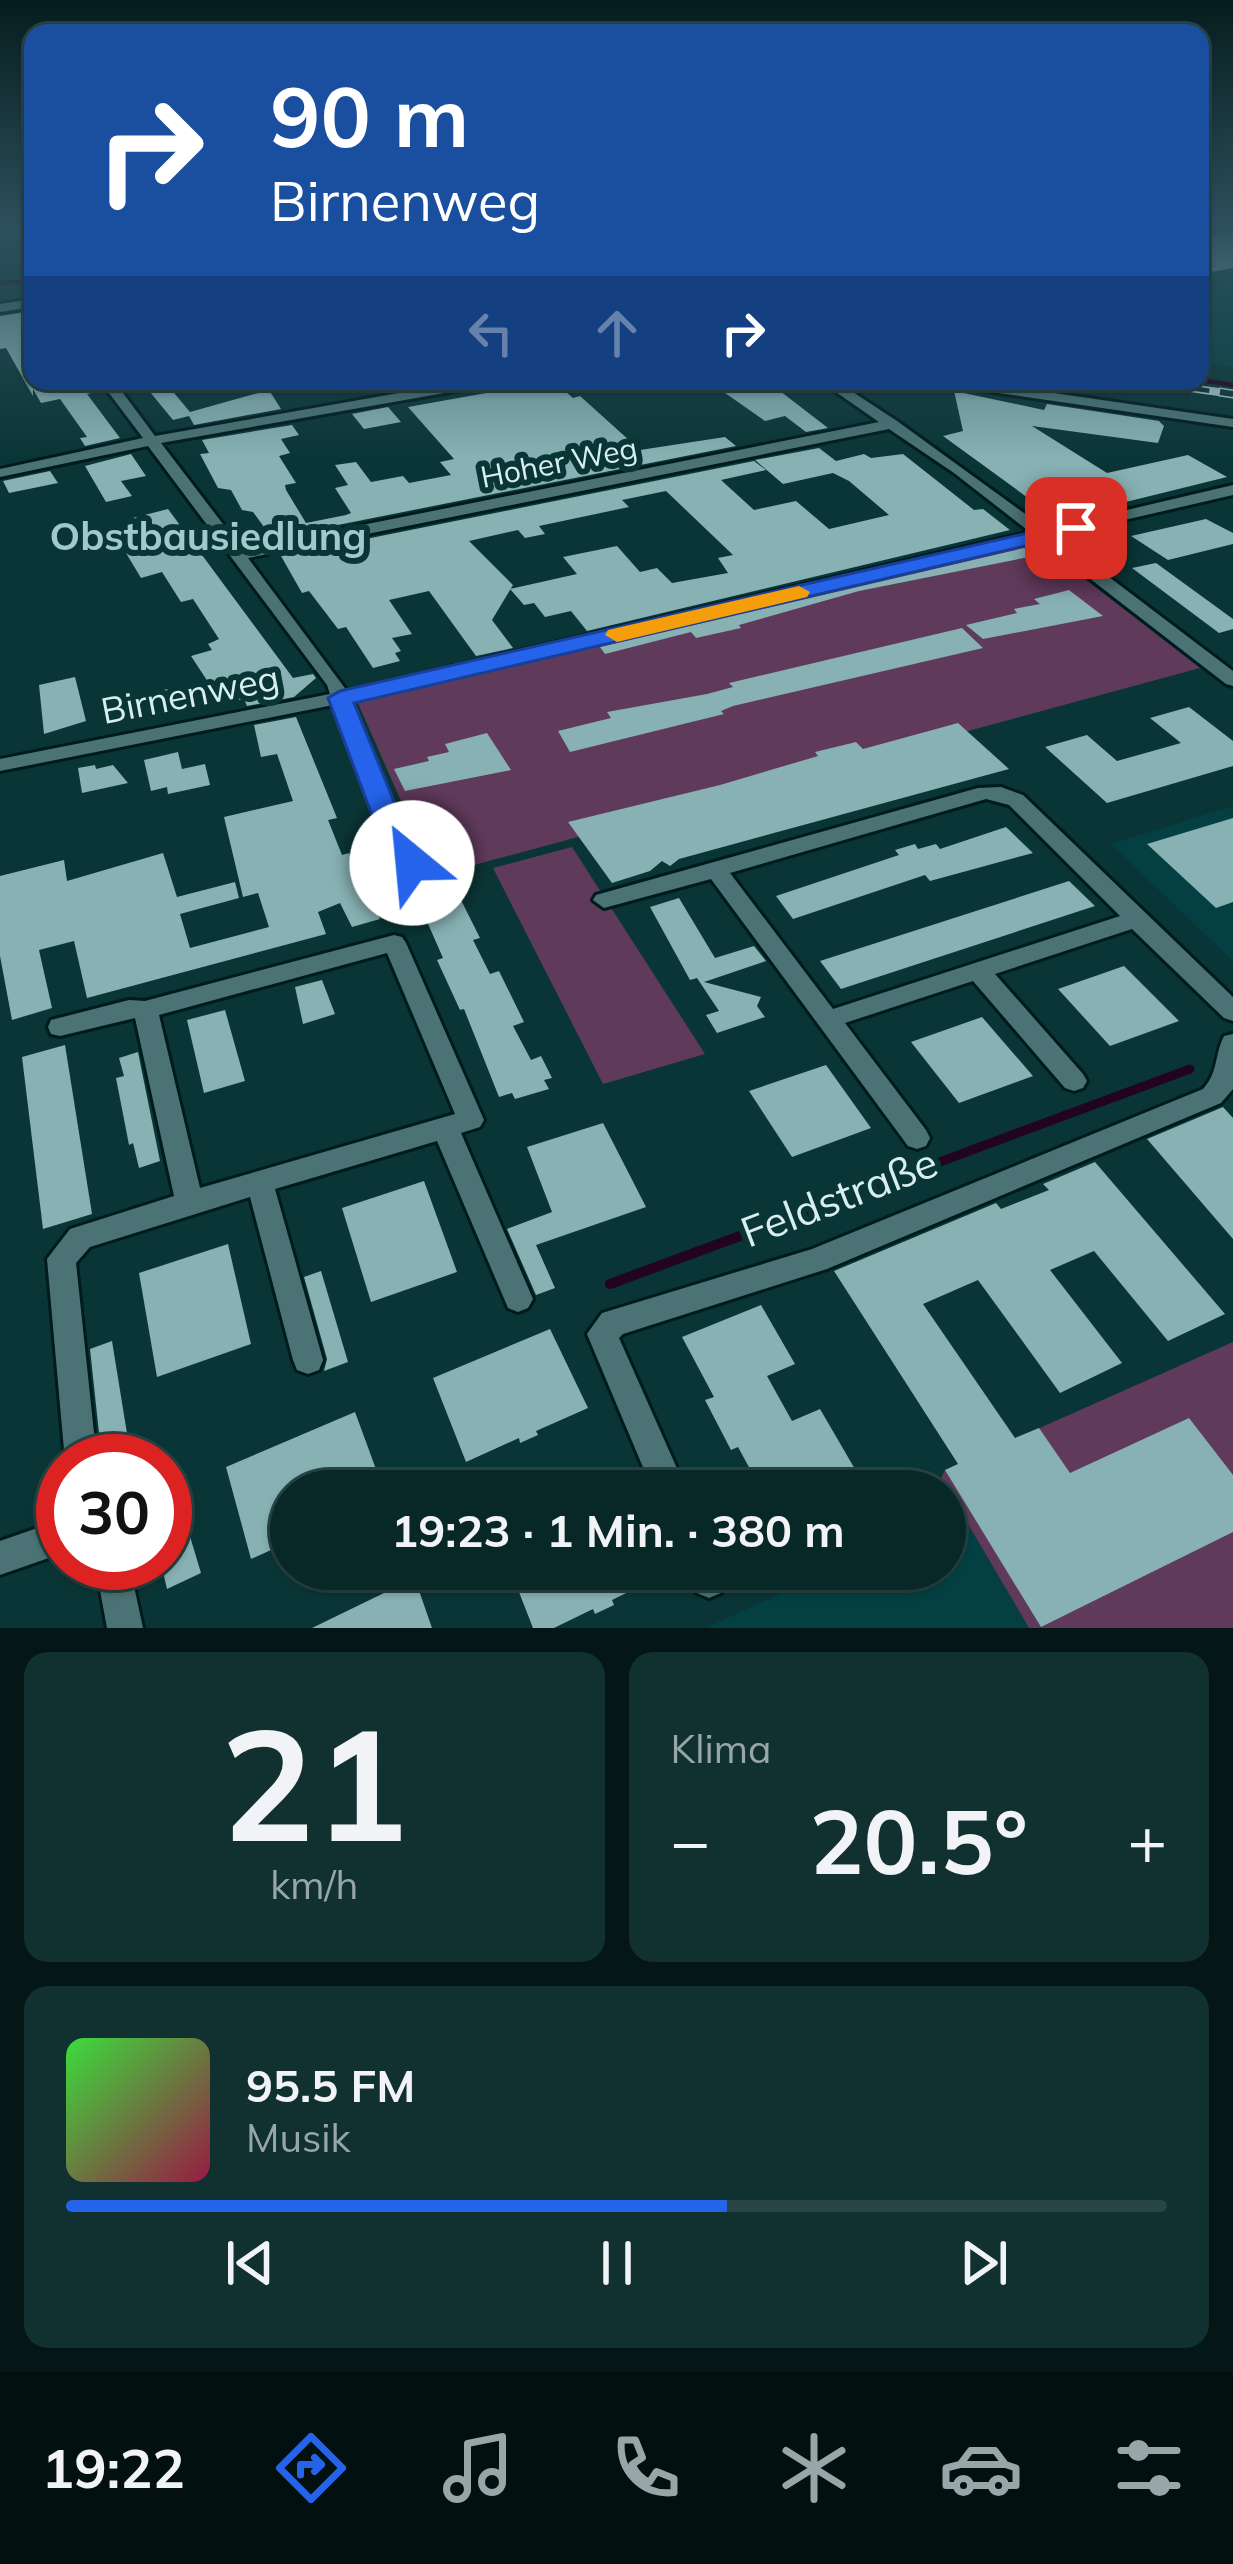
<!DOCTYPE html>
<html lang="de">
<meta charset="utf-8">
<style>
:root{--surface:#082828;--page:#113030;--text:#f1f3f6;--muted:#98a6a8;--line:#294445;--accent:#2563eb}
body{margin:0;font-family:Mulish,sans-serif;background:var(--page);color:var(--text);height:100vh;display:flex;flex-direction:column;font-size:45px;white-space:nowrap}
*{box-sizing:border-box;margin:0}
p{font-size:39px;color:var(--muted)}
.icon{flex:none;width:66px;height:66px;fill:none;stroke:currentColor;stroke-width:2;stroke-linecap:round;stroke-linejoin:round}
.map{position:relative;height:1628px;overflow:hidden}
.drawer{display:flex;flex-direction:column;gap:24px;padding:24px;background:#041616;flex:1}
.drawer>*{flex:none}
.guide{position:absolute;left:24px;top:24px;width:1185px;height:366px;border-radius:24px;box-shadow:0 3px 9px #0004,0 0 0 3px var(--line);background:#1a4fa0;color:#fff;overflow:hidden}
.speed{position:absolute;left:36px;top:1434px;display:flex;gap:24px;font-size:60px;font-weight:700;text-align:center}
.speed>*{display:grid;place-content:center;width:156px;height:156px;border-radius:50%;background:var(--surface);box-shadow:0 3px 9px #0004,0 0 0 3px var(--line);line-height:1}
.speed .limit{border:18px solid #d22;background:#fff;color:#111}
.pin{position:absolute;display:grid;place-items:center;width:102px;height:102px;color:#fff;margin:-51px;border-radius:24px;box-shadow:0 6px 18px #0006}
.me{position:absolute;width:132px;margin:-66px;rotate:332deg;stroke-linejoin:round;filter:drop-shadow(0 0 9px #0008)}
.turn{display:flex;align-items:center;gap:42px;height:252px;padding:0 48px;font-size:54px}
.turn .icon{width:156px;height:156px;stroke-width:2.5}
.turn b{display:block;font-size:84px;line-height:102px}
.lanes{display:flex;align-items:center;height:114px;padding:0 48px;background:#0003;justify-content:center;gap:60px;direction:ltr}
.lanes .off{opacity:.35}
.big{font-size:90px;font-weight:700;line-height:1.1}
.drawer .tile{flex:1;display:flex;flex-direction:column;justify-content:center;gap:18px;min-width:0;padding:0 42px;border-radius:24px;background:var(--page)}
.drawer .dial{align-items:center;gap:0}
.dial b{font-size:156px;line-height:1}
.song{display:flex;align-items:center;gap:36px}
.cover{width:144px;height:144px;border-radius:18px;background:linear-gradient(135deg,hsl(120 70% 55%),hsl(340 70% 35%))}
.played{height:12px;border-radius:6px;background:linear-gradient(90deg,var(--accent) 60%,var(--line) 60%)}
.keys{display:flex;justify-content:space-around;direction:ltr}
.heat{display:flex;justify-content:space-between;align-items:center;font-size:66px;direction:ltr}
.drawer .tiles{flex:1;display:grid;gap:24px;grid-template-columns:1fr 1fr}
.tile:last-child{grid-column:span 2}
.trip{position:absolute;left:270px;top:1470px;width:696px;height:120px;border-radius:60px;background:var(--surface);box-shadow:0 3px 9px #0004,0 0 0 3px var(--line);font-weight:700;line-height:120px;text-align:center}
.tab-bar{display:flex;height:192px;justify-content:space-around;align-items:center;background:#031010;color:var(--muted)}
.tab-bar .icon{width:84px;height:84px}
.tab-bar .selected{color:var(--accent)}
.tab-bar b{font-size:54px;color:var(--text)}
.map>svg:first-child{display:block}
</style>
<div class="map">
<svg width="1233" height="1628" viewBox="0 0 1233 1628">
<rect width="100%" height="100%" fill="#0a3536"/>
<g fill="#044042">
<polygon points="1200,231 1233,231 1233,367 1200,363"/>
<polygon points="1233,806 1233,961 1111,844"/>
<polygon points="960,1511 1029,1628 706,1628 834,1569 945,1569 945,1518"/>
</g>
<g fill="#603a5b">
<polygon points="1037,542 1200,668 434,876 357,701"/>
<polygon points="572,847 705,1054 603,1084 493,868"/>
<polygon points="1233,1342 1233,1628 1029,1628 941,1478 945,1470"/>
</g>
<g fill="none" stroke-linecap="round" stroke-linejoin="round">
<g stroke="#220320" stroke-width="4.5">
<polyline points="0,283 33,281"/>
<polyline points="1200,380 1233,385"/>
</g>
<polyline stroke="#220320" stroke-width="9" points="832,1202 1190,1069"/>
<polyline stroke="#220320" stroke-width="10" points="610,1284 840,1199"/>
</g>
<g fill="#87b1b3">
<polygon points="1233,232 1233,268 1200,274 1200,237"/>
<polygon points="27,312 33,321 33,381 96,381 102,391 87,394 120,438 85,446 80,438 87,437 60,399 41,403 33,389 33,396 6,348 0,349 0,316"/>
<polygon points="141,381 164,381 190,412 269,390 281,409 194,425 189,416 173,420"/>
<polygon points="553,381 573,398 580,396 640,450 725,437 736,446 272,538 253,512 242,510 231,490 218,488 200,454 209,453 202,440 292,425 299,435 281,439 290,453 279,456 296,483 285,485 286,490 306,523 346,515 351,513 335,488 348,485 335,465 356,462 371,482 403,476 409,483 451,475 440,462 454,459 408,407"/>
<polygon points="708,381 767,381 828,428 806,432 785,416 765,421"/>
<polygon points="954,391 1044,410 1047,404 1159,421 1164,426 1158,443 1032,426 1107,473 1188,455 1227,477 1057,519 943,436 963,431"/>
<polygon points="388,407 401,422 364,429 352,414"/>
<polygon points="819,448 836,461 864,454 871,458 903,454 974,510 983,509 1010,530 587,631 571,611 545,617 534,603 524,605 510,589 577,574 563,557 617,546 640,572 657,568 672,583 728,573 718,558 733,555 666,491 622,500 629,507 539,526 545,534 525,538 518,530 469,541 513,585 492,620 513,648 476,656 429,591 389,600 412,634 392,638 401,651 395,653 400,661 373,668 346,627 338,629 309,591 302,593 281,556 754,461 766,470 721,480 754,510 796,501 829,529 889,515 849,481 833,473 783,484 755,460"/>
<polygon points="131,454 146,476 121,481 132,496 106,502 85,466"/>
<polygon points="50,471 58,483 9,493 3,481"/>
<polygon points="168,509 293,678 313,674 316,678 294,697 247,706 244,699 203,706 190,703 111,717 107,700 208,682 191,656 212,650 208,644 219,639 193,599 181,602 162,572 141,578 126,553 133,550 126,538 140,535 129,519"/>
<polygon points="1206,519 1233,533 1233,544 1168,560 1131,536"/>
<polygon points="1024,548 1034,556 859,591 739,625 741,628 696,638 691,632 605,654 600,647"/>
<polygon points="1156,563 1233,619 1233,629 1219,633 1132,568"/>
<polygon points="1069,590 1103,616 983,639 966,625 1017,613 1014,609 1040,604 1034,599"/>
<polygon points="962,628 983,648 733,706 721,711 724,714 570,752 558,731 611,718 607,712 707,694 733,687 729,683"/>
<polygon points="75,677 86,721 44,734 39,685"/>
<polygon points="1189,707 1233,741 1233,766 1107,803 1045,747 1087,735 1117,761 1181,743 1150,718"/>
<polygon points="296,717 337,818 328,820 342,855 349,853 380,919 352,927 340,903 318,912 326,934 87,998 74,941 39,950 52,1008 12,1020 0,956 0,876 64,860 67,881 163,853 177,897 235,882 239,898 180,914 190,948 269,927 258,893 243,897 224,817 293,801 277,754 261,757 254,725"/>
<polygon points="958,723 1009,769 679,859 670,866 662,861 650,871 612,883 568,822 720,785 818,756 815,752 856,742 863,749"/>
<polygon points="487,733 511,770 405,791 394,769 429,761 427,757 449,752 445,744"/>
<polygon points="178,752 182,769 205,764 210,785 168,794 167,787 151,791 144,760"/>
<polygon points="95,765 96,769 113,765 128,783 82,793 78,768"/>
<polygon points="1233,818 1233,902 1216,908 1147,844"/>
<polygon points="1006,827 1033,853 930,881 925,875 793,919 776,896 899,855 895,850 915,844 918,849 936,844 940,849"/>
<polygon points="1069,881 1095,906 841,989 820,961"/>
<polygon points="460,898 480,938 473,940 490,974 499,971 524,1022 513,1026 531,1060 541,1056 552,1078 544,1080 549,1089 515,1099 512,1093 499,1097 464,1009 460,1010 437,960 443,958 421,908"/>
<polygon points="679,898 715,958 754,946 766,961 704,982 761,997 757,1006 765,1017 717,1033 706,1015 719,1011 697,978 690,980 650,907"/>
<polygon points="1124,966 1179,1021 1110,1046 1058,989"/>
<polygon points="322,980 335,1014 303,1024 295,987"/>
<polygon points="225,1010 245,1081 204,1093 187,1020"/>
<polygon points="982,1017 1033,1076 959,1103 911,1042"/>
<polygon points="65,1045 92,1214 43,1229 22,1057"/>
<polygon points="138,1052 160,1161 139,1168 133,1143 129,1145 116,1078 124,1076 119,1058"/>
<polygon points="826,1065 871,1128 792,1157 749,1091"/>
<polygon points="1223,1107 1233,1118 1233,1239 1147,1139"/>
<polygon points="603,1123 646,1207 536,1245 555,1288 536,1295 507,1229 552,1212 527,1147"/>
<polygon points="1095,1162 1225,1314 1168,1341 1094,1251 1050,1270 1122,1363 1060,1393 978,1280 923,1304 1015,1438 1039,1428 1070,1473 1189,1418 1233,1475 1233,1532 1041,1627 945,1470 958,1464 834,1271 996,1203 1001,1209 1049,1190 1043,1184"/>
<polygon points="424,1181 457,1272 371,1302 342,1208"/>
<polygon points="228,1244 251,1344 157,1377 139,1273"/>
<polygon points="321,1271 348,1362 324,1371 327,1359 304,1277"/>
<polygon points="761,1305 795,1364 767,1376 792,1421 820,1409 859,1476 826,1491 762,1491 738,1447 731,1450 705,1400 714,1397 682,1337"/>
<polygon points="550,1329 588,1408 536,1431 538,1435 520,1443 519,1438 466,1462 433,1378"/>
<polygon points="112,1341 130,1452 102,1461 90,1349"/>
<polygon points="355,1412 384,1491 291,1491 291,1541 251,1559 226,1467"/>
<polygon points="189,1533 201,1573 167,1589 161,1563 165,1563 165,1543"/>
<polygon points="510,1569 675,1569 612,1600 614,1605 595,1614 593,1609 554,1628 533,1628"/>
<polygon points="415,1579 432,1628 312,1628 384,1593"/>
</g>
<g fill="none" stroke-linecap="round" stroke-linejoin="round">
<g stroke="#001b1c" stroke-width="6">
<g id="minor">
<polygon points="33,299 33,307 0,312 0,304"/>
<path d="M100,381H114L155,436L467,381H497L490,385L161,443L242,549L879,422L820,381H836L897,421L1046,529L1233,485V495L1055,536L1233,671V686L1226,684L1040,540L351,701L388,799L423,863L412,870L404,868L368,799L333,705L0,771V759L330,694L327,685L148,446L0,477V469L143,438ZM889,429L954,473L1030,532L347,691L248,558Z"/>
<polygon points="937,381 972,381 1233,419 1233,427 944,385"/>
<path d="M1001,787L1023,795L1233,997V1021L1224,1018L1132,929L995,974L1083,1074L1087,1081L1083,1088L1074,1091L1065,1088L973,981L845,1023L926,1130L930,1138L926,1146L917,1149L908,1146L711,879L604,908L593,900L596,895L978,788ZM986,799L1009,805L1120,916L833,1009L730,873Z"/>
<path d="M394,935L402,937L406,943L484,1120L480,1127L461,1133L533,1299L528,1308L518,1312L508,1308L437,1141L275,1189L323,1360L319,1370L308,1374L297,1370L293,1360L250,1197L90,1247L76,1263L97,1461H65L47,1259L70,1229L174,1196L135,1018L60,1036L51,1034L48,1027L51,1020L129,1000L145,1001ZM387,953L455,1114L200,1188L159,1015Z"/>
<path d="M1233,1034V1089L1221,1103L827,1269L623,1334L619,1338L687,1491H653L587,1334L602,1313L812,1249L1203,1089C1219,1071 1214,1056 1224,1036Z"/>
<polygon points="63,1519 63,1553 0,1575 0,1541"/>
<polygon points="95,1563 129,1563 143,1628 107,1628"/>
<polygon points="687,1569 721,1569 726,1581 721,1593 709,1598 697,1593"/>
</g>
</g>
<use href="#minor" fill="#4b7375" fill-rule="evenodd"/>
<g stroke="#acc7c7" stroke-width="8">
<polyline id="rail-far1" points="1140,381 1233,394"/>
</g>
<g stroke="#acc7c7" stroke-width="9">
<polyline id="rail" points="1220,392 1233,394"/>
</g>
<use href="#rail-far1" stroke="#0a3536" stroke-width="4.5" stroke-dasharray="14" stroke-linecap="butt"/>
<use href="#rail" stroke="#0a3536" stroke-width="6" stroke-dasharray="16" stroke-linecap="butt"/>
</g>
<linearGradient id="sky" x2="0" y2="1"><stop stop-color="#061d1e"/><stop offset="0.5" stop-color="#2d515d"/><stop offset="1" stop-color="#2d515d" stop-opacity="0"/></linearGradient>
<rect width="1233" height="459" fill="url(#sky)"/>
<polygon fill="#2563eb" stroke="#184099" stroke-width="3" points="1076,522 1084,523 1084,532 354,703 406,831 426,863 412,872 402,870 378,831 328,698 340,691"/>
<polygon fill="#f59e0b" points="799,586 810,592 807,597 617,642 605,635 608,630"/>
<g text-anchor="middle" stroke-width="12" stroke-linejoin="round" paint-order="stroke">
<g font-size="30" fill="#d9efef" stroke="#0a3536">
<text transform="translate(559 463) rotate(-11)" y="10">Hoher Weg</text>
</g>
<g font-size="36" fill="#d9efef" stroke="#0a3536">
<text transform="translate(190 694) rotate(-11)" y="13">Birnenweg</text>
</g>
<g font-size="39" font-weight="bold" fill="#9fc9cb" stroke="#0a3536">
<text x="208" y="550">Obstbausiedlung</text>
</g>
<g font-size="42" fill="#d9efef" stroke="#0a3536">
<text transform="translate(839 1197) rotate(-21)" y="15">Feldstraße</text>
</g>
</g>
</svg>
<div class="speed"><div class="limit">30</div></div>
<div class="pin" style="left:1076px;top:528px;background:#d93025"><svg class="icon" aria-label="arrive" viewBox="0 0 24 24"><path d="M6 21V4h12l-3 4 3 4H6"/></svg></div>
<svg class="me" style="left:412px;top:863px" viewBox="-20 -20 40 40"><circle r="19" fill="#fff"/><path d="M0-13L10 11 0 6-10 11z" fill="#2563eb"/></svg>
<div class="trip">19:23 · 1 Min. · 380 m</div>
<div class="guide">
<div class="turn"><svg class="icon" aria-label="right" viewBox="0 0 24 24"><path d="M7 20v-9h11M14 6l5 5-5 5"/></svg><div><b>90 m</b>Birnenweg</div></div>
<div class="lanes"><svg class="icon off" aria-label="left" viewBox="0 0 24 24"><path d="M17 20v-9H6M10 6l-5 5 5 5"/></svg><svg class="icon off" aria-label="ahead" viewBox="0 0 24 24"><path d="M12 20V5M6 11l6-6 6 6"/></svg><svg class="icon" aria-label="right" viewBox="0 0 24 24"><path d="M7 20v-9h11M14 6l5 5-5 5"/></svg></div>
</div>
</div>
<section class="drawer">
<div class="tiles">
<div class="tile dial"><b>21</b><p>km/h</p></div>
<div class="tile"><p>Klima</p>
<div class="heat"><a>−</a><b class="big">20.5°</b><a>+</a></div>
</div>
<div class="tile">
<div class="song"><i class="cover"></i><div><b>95.5 FM</b><p>Musik</p></div></div>
<div class="played"></div>
<div class="keys"><svg class="icon" aria-label="previous" viewBox="0 0 24 24"><path d="M18 5L8 12l10 7zM5 5v14"/></svg><svg class="icon" aria-label="pause" viewBox="0 0 24 24"><path d="M8 5v14M16 5v14"/></svg><svg class="icon" aria-label="next" viewBox="0 0 24 24"><path d="M6 5l10 7-10 7zM19 5v14"/></svg></div>
</div>
</div>
</section>
<nav class="tab-bar">
<b>19:22</b>
<svg class="icon selected" aria-label="directions" viewBox="0 0 24 24"><path d="M12 3l9 9-9 9-9-9zM9 14v-3h6M13 9l2 2-2 2"/></svg>
<svg class="icon" aria-label="music" viewBox="0 0 24 24"><path d="M9 18V5l10-2v13"/><circle cx="6" cy="18" r="3"/><circle cx="16" cy="16" r="3"/></svg>
<svg class="icon" aria-label="phone" viewBox="0 0 24 24"><path d="M5 4h4l2 5-3 2q2 4 5 5l2-3 5 2v4C11 20 4 13 5 4z"/></svg>
<svg class="icon" aria-label="climate" viewBox="0 0 24 24"><path d="M12 3v18M4 7l16 10M4 17L20 7"/></svg>
<svg class="icon" aria-label="car" viewBox="0 0 24 24"><path d="M5 17H2v-5l4-1 3-4h7l3 4 3 1v5h-3M9 17h6M6 11h13"/><circle cx="7" cy="17" r="2"/><circle cx="17" cy="17" r="2"/></svg>
<svg class="icon" aria-label="filters" viewBox="0 0 24 24"><path d="M4 7h16M4 17h16"/><circle cx="9" cy="7" r="2"/><circle cx="15" cy="17" r="2"/></svg>
</nav>
